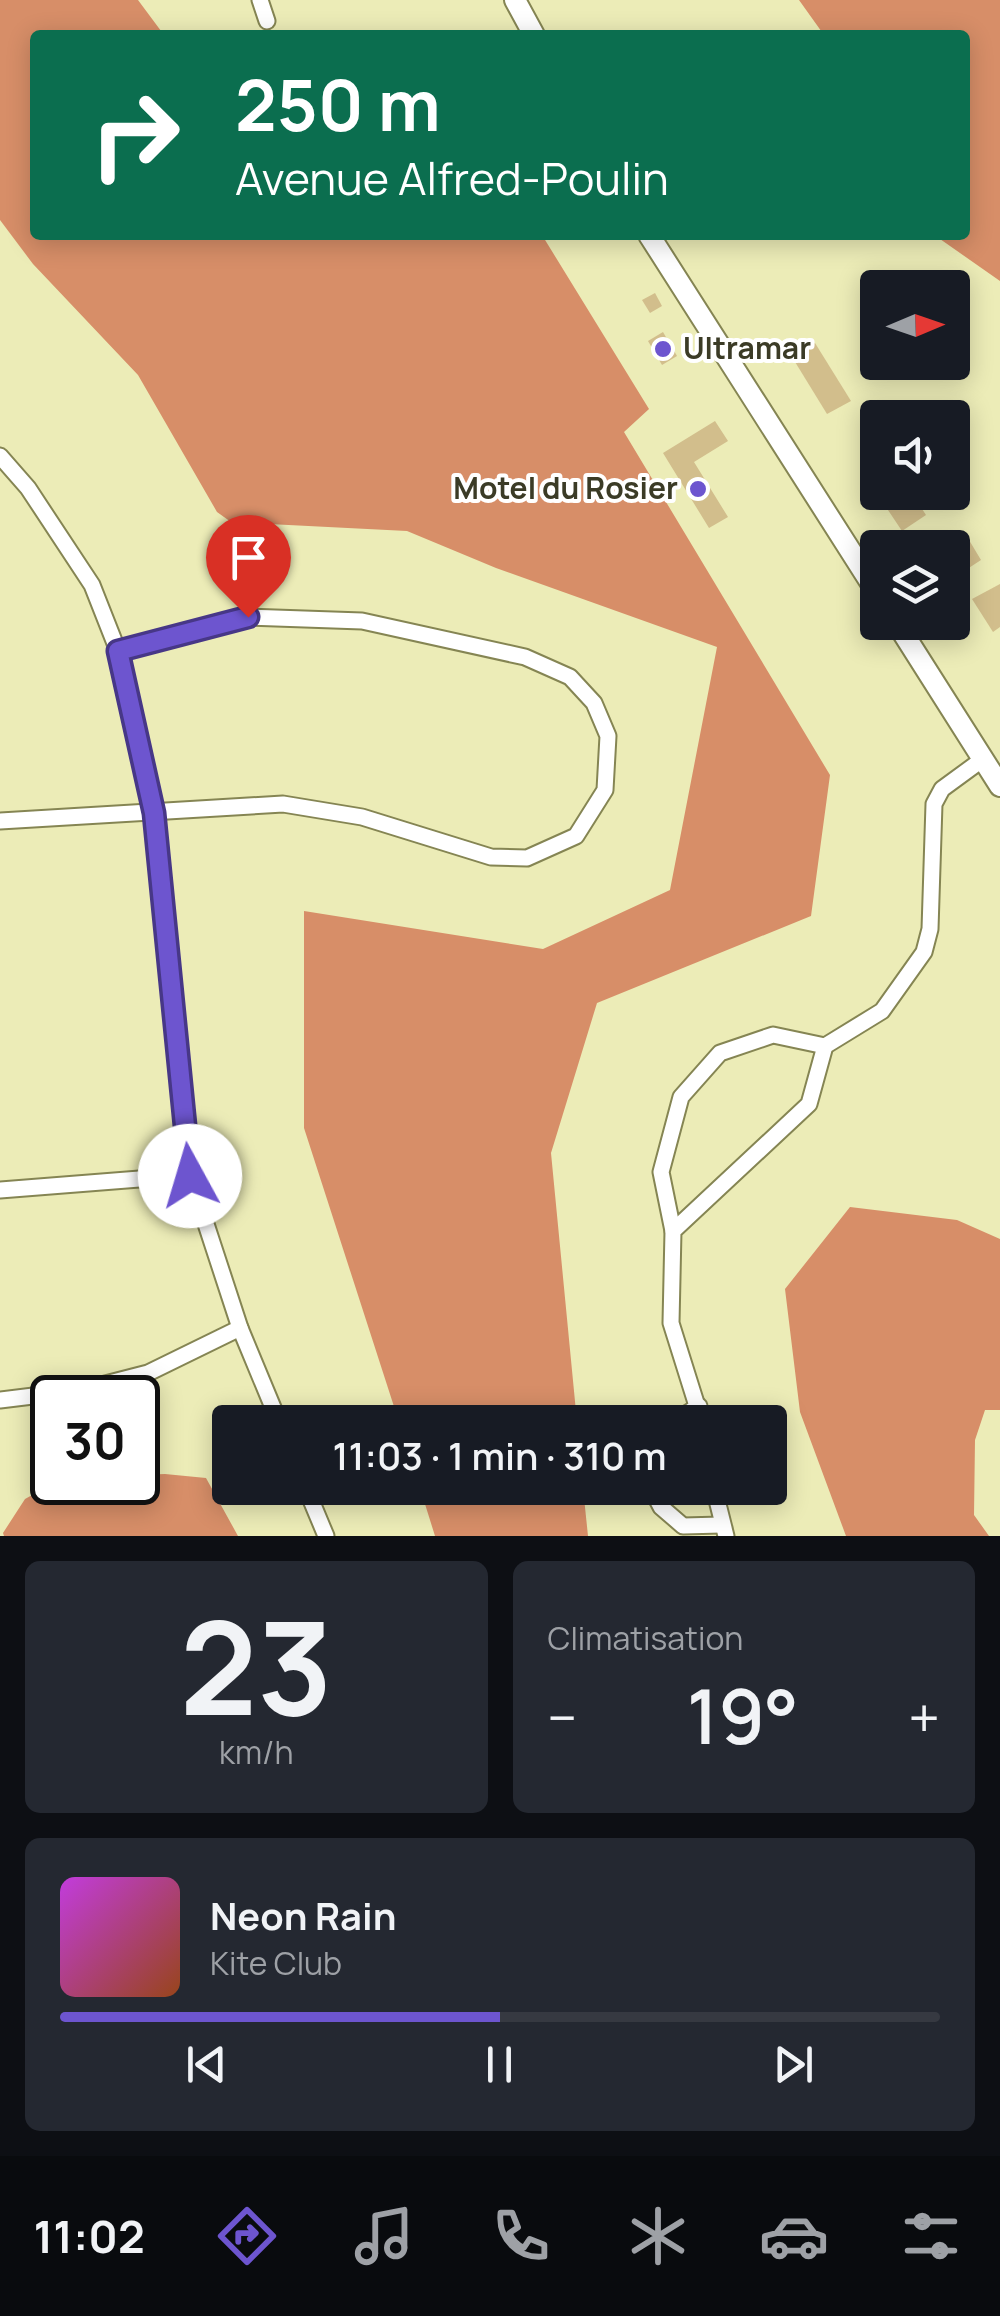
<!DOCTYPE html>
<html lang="fr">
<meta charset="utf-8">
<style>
:root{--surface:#171b24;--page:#242831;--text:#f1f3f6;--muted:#9ea1a6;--line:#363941;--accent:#6d55cf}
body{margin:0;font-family:Manrope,sans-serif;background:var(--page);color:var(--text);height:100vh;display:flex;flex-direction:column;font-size:38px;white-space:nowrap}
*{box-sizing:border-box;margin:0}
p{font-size:32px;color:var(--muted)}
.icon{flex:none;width:55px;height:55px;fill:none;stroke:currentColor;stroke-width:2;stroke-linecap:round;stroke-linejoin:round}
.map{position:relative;height:1536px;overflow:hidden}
.panel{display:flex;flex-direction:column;gap:25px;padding:25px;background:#0d0f14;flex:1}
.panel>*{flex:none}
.top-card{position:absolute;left:30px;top:30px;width:940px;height:210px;border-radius:10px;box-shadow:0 5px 25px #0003;background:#0b6e4f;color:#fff;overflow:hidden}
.needle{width:65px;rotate:88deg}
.tools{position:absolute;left:860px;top:270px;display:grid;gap:20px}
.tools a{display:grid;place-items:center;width:110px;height:110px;border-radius:10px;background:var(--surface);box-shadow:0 5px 25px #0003;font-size:50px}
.speed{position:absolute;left:30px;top:1375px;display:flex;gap:20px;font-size:50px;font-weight:700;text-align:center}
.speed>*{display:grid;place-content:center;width:130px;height:130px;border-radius:50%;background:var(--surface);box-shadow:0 5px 25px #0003;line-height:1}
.speed .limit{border:5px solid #111;border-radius:15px;background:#fff;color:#111}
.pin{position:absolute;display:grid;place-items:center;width:85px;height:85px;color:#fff;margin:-102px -42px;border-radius:50% 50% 50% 0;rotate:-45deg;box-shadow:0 0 10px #0007}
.pin .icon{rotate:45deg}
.me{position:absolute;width:110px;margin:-55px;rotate:354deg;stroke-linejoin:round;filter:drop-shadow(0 0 8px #0008)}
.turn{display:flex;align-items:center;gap:35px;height:210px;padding:0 40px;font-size:45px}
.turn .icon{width:130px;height:130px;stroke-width:2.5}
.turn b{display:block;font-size:70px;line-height:85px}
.big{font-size:75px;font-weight:600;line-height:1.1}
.panel .card{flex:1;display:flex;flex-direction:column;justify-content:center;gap:15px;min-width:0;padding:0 35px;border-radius:15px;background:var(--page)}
.panel .dial{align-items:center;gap:0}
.dial b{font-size:130px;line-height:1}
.song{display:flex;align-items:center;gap:30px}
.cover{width:120px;height:120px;border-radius:15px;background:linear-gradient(135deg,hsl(290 70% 55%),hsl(20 70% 35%))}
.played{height:10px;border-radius:5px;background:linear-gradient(90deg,var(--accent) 50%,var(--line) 50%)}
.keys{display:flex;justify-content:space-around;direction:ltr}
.heat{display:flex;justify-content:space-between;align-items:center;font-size:55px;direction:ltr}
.panel .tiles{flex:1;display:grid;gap:25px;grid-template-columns:1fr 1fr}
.card:last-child{grid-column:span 2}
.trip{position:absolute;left:212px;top:1405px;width:575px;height:100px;border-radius:10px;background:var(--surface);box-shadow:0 5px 25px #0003;font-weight:600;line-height:100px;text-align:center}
.dock{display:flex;height:160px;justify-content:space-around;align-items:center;background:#090b0e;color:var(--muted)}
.dock .icon{width:70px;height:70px}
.dock .selected{color:var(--accent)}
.dock b{font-size:45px;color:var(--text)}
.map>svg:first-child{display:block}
</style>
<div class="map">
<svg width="1000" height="1536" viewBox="0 0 1000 1536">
<rect width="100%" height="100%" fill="#ececb7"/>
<g fill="#d78e68">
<polygon points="0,0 138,0 164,35 35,35 35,235 542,235 649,409 624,432 830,775 811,916 597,1003 551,1153 577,1422 399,1422 304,1128 304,911 543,949 670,890 717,647 496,568 407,531 231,522 217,512 138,375 33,264 0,220"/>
<polygon points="799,0 1000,0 1000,281 940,239 927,235 965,235 965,35 824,35"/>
<polygon points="850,1207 957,1220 1000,1239 1000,1410 985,1410 975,1440 974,1515 989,1536 846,1536 800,1412 785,1289"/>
<polygon points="165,1474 206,1478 238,1536 4,1536 3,1533 25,1499 54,1483 138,1482 138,1475"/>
<polygon points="420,1488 583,1488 588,1536 435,1536"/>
</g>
<g fill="#d2be8c">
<polygon points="655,293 662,306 650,313 642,300"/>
<polygon points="663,332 677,356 662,365 648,341"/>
<polygon points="815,343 851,401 827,414 792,357"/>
<polygon points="715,421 728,441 694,462 728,517 709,528 663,453"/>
<polygon points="878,482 878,492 911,492 926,515 902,531 872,486"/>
<polygon points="966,535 981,560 952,579 952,548 947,548"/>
<polygon points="1000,584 1000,627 993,632 972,599"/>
</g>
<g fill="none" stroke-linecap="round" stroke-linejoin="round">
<g stroke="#858553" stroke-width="19">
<g id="minor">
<polyline points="260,0 267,21"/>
<polyline points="0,456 28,488 92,585 118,651 154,813 190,1175 240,1328 279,1422"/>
<polyline points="0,821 283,804 362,817 491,857 527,858 576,836 605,790 608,736 594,703 570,677 525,657 362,621 248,617 118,651"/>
<polyline points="0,1190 190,1175"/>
<polyline points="673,1231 661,1172 681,1097 720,1053 773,1035 825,1046"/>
<polyline points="0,1400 82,1390 148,1373 240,1328"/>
<polyline points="673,1422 699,1406"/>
<polyline points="702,1422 671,1323 673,1231 809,1104 825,1046 882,1011 924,952 930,929 934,804 942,789 983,759"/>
<polyline points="306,1488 326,1536"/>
<polyline points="651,1488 661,1507 683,1526 721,1525"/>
<polyline points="714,1488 726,1536"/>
</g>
</g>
<g stroke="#858553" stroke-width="24">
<g id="tertiary">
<polyline points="515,0 534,35"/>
<polyline points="649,235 878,594"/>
<polyline points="896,622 1000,786"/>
</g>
</g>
<use href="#minor" stroke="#fff" stroke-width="15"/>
<use href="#tertiary" stroke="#fff" stroke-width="20"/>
</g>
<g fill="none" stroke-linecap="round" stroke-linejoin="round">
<g stroke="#473787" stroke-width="25">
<polyline id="route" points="190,1176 154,813 118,651 248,617"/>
</g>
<use href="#route" stroke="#6d55cf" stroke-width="18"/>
</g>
<g fill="#6d55cf" stroke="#fff" stroke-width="4">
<circle cx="663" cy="349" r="10"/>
<circle cx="698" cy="489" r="10"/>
</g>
<g text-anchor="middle" stroke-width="8" stroke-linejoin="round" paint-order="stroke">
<g font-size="30" font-weight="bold" fill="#3b3b26" stroke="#fff" text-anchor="start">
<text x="683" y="359">Ultramar</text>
<text x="678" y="499" text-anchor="end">Motel du Rosier</text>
</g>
</g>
</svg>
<div class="tools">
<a><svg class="needle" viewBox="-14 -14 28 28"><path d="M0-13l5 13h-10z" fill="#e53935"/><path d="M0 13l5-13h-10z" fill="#9ea1a6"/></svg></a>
<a><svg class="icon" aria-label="sound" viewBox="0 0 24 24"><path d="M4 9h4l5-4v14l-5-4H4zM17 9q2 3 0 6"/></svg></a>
<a><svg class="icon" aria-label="layers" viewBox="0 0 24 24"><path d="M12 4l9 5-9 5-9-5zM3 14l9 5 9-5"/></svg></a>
</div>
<div class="speed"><div class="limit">30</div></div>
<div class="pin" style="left:248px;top:617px;background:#d93025"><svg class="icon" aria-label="arrive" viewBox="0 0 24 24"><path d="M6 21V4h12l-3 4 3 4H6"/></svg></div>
<svg class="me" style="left:190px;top:1176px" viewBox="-20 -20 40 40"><circle r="19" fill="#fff"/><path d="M0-13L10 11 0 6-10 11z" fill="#6d55cf"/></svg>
<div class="trip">11:03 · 1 min · 310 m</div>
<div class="top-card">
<div class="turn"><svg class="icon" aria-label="right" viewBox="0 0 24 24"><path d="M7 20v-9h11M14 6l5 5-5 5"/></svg><div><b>250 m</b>Avenue Alfred-Poulin</div></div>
</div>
</div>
<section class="panel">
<div class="tiles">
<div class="card dial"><b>23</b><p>km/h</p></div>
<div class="card"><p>Climatisation</p>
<div class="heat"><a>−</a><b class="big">19°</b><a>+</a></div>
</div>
<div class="card">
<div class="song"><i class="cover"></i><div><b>Neon Rain</b><p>Kite Club</p></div></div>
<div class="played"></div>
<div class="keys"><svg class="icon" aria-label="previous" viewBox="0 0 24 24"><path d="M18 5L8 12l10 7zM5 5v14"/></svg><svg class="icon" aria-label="pause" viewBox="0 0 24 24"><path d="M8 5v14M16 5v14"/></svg><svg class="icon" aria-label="next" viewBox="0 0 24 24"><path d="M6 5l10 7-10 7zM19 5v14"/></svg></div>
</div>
</div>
</section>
<nav class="dock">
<b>11:02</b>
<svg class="icon selected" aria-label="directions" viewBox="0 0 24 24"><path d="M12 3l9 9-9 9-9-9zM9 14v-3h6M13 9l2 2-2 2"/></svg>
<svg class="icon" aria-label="music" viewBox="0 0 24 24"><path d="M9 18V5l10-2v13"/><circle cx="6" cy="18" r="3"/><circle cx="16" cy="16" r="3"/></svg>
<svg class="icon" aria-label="phone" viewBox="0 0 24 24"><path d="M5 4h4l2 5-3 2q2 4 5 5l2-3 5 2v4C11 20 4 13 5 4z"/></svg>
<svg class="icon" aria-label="climate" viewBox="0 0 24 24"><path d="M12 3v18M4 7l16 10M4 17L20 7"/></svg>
<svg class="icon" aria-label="car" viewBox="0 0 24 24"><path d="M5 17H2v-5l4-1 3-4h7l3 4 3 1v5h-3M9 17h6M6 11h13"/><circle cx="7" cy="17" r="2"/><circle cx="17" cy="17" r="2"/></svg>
<svg class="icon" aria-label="filters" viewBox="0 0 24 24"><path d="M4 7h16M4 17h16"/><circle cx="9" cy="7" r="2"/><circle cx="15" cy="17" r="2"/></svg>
</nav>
